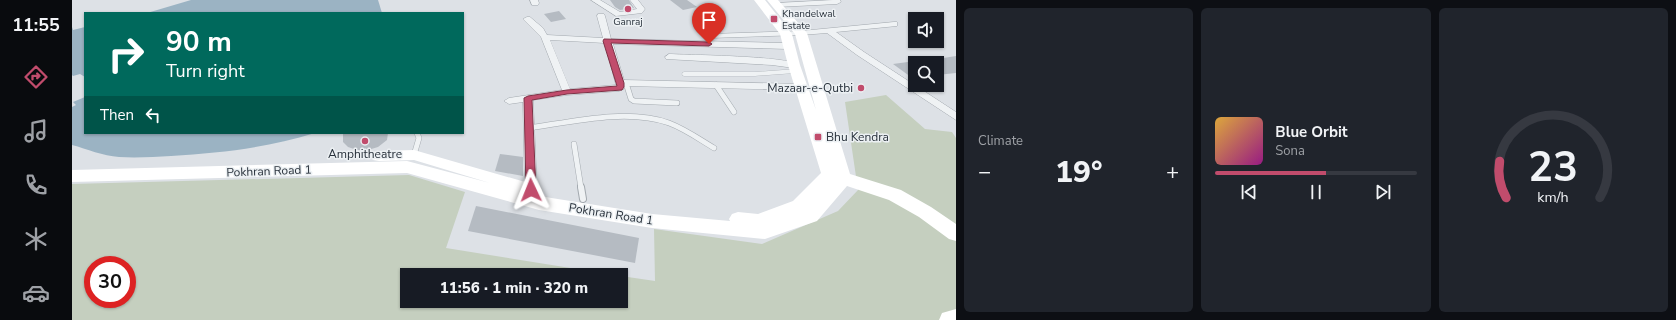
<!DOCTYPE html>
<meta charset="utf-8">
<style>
:root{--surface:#171b24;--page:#20242c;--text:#f1f3f6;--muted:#9ea1a6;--line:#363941;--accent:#c14c6c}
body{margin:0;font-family:"Nunito Sans",sans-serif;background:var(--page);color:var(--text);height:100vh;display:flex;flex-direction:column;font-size:15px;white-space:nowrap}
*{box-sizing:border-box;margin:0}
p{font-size:13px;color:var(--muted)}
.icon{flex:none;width:22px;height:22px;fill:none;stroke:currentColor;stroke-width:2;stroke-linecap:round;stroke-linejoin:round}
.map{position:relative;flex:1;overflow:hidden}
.panel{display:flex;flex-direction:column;gap:8px;padding:8px;background:#0d0f14;width:720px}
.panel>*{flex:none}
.guide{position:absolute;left:12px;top:12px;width:380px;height:122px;border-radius:0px;box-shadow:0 1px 3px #0004;background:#00695c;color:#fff;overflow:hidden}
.controls{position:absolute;left:836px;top:12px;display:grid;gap:8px}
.controls a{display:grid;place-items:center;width:36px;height:36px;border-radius:0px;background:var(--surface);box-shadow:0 1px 3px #0004;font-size:20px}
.speed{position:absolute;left:12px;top:256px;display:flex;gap:8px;font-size:20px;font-weight:700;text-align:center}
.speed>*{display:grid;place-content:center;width:52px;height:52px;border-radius:50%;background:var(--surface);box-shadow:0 1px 3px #0004;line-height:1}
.speed .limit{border:6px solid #d22;background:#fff;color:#111}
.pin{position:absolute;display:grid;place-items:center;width:34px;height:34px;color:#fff;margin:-41px -17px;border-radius:50% 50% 50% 0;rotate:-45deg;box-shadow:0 0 4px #0007}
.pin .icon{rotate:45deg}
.me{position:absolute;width:44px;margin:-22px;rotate:358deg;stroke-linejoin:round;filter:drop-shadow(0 0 3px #0008)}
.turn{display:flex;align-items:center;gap:14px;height:84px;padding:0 16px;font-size:18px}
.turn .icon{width:52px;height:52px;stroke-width:2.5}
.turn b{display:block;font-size:28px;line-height:34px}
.then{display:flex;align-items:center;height:38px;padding:0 16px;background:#0003;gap:8px;font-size:15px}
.big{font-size:30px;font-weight:800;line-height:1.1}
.panel .tile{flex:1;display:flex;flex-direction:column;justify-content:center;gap:6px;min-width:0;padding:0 14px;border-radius:6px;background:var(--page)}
.panel .dial{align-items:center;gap:0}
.dial svg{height:104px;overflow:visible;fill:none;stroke:var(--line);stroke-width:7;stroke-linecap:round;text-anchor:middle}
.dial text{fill:var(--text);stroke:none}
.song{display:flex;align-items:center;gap:12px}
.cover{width:48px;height:48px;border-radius:6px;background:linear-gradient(135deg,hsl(40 70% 55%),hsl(310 70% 35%))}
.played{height:4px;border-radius:2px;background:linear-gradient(90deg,var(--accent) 55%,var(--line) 55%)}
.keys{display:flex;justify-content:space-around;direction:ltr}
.heat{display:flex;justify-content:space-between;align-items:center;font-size:22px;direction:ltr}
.panel .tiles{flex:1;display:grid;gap:8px;grid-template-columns:repeat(3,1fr)}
.trip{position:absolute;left:328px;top:268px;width:228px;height:40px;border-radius:0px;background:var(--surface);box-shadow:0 1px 3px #0004;font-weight:800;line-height:40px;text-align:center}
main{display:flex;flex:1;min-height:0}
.dock{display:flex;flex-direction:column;width:72px;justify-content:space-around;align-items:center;background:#090b0e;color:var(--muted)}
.dock .icon{width:28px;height:28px}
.dock .on{color:var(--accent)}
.dock b{font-size:18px;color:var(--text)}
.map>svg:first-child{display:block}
</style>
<main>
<nav class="dock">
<b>11:55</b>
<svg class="icon on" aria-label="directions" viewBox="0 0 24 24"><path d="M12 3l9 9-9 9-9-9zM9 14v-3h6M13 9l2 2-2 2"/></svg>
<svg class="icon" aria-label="music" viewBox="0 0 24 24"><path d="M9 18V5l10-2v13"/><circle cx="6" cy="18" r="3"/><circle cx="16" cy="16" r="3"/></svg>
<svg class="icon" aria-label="phone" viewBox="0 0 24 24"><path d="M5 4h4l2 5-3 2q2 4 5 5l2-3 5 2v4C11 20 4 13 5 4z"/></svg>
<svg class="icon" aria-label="climate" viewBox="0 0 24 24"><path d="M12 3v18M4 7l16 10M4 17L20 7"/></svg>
<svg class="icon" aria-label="car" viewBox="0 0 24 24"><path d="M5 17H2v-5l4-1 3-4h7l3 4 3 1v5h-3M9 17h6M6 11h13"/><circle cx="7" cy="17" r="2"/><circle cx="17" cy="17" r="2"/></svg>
</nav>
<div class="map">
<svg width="884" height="320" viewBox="0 0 884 320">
<rect width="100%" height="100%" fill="#dde1e6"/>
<path fill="#c5cfbf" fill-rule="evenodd" d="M814,95L853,129L880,132L884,138V320H0V184L337,175L393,192L374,248L542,275H335V301H549V276L583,281L582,229L690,244L766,211L786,190L773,102ZM21,265H55V299H21Z"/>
<g fill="#9bb3c3">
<polygon points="119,0 306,0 310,13 75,13"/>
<polygon points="0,27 1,30 13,27 13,77 8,74 1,76 0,75"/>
<path d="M13,97V133H243C194,148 150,153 99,156C82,157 64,158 47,157C31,156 15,149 0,145V107L4,105L1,102Z"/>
</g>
<g fill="#b5bbc2">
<polygon points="538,0 557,0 562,8 548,10 543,7"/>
<polygon points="598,0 615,0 625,7 611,10"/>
<polygon points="487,11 494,19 479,22 472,14"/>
<polygon points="884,56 884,73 865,75 865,59"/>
<polygon points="843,61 843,80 821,64"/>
<polygon points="271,133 316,133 315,140 306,147 296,150 285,150 276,147 271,142"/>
<polygon points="428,154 451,157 451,176 423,171"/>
<polygon points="404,206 567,238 563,263 396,231"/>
</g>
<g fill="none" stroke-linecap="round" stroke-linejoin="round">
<g stroke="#a3a9af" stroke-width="4.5">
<polyline id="lane-far2" points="612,74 683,74 724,71"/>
</g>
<g stroke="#a3a9af" stroke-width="6">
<g id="lane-far1">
<polyline points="554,83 559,99 562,101 605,103"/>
<polyline points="644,85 662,112"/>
<path d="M457,128C499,122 555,108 597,123C613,129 627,139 642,148"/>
<polyline points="502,144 509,188"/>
<polyline points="342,155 347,138 345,133"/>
</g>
</g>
<g stroke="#a3a9af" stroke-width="8">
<polyline id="lane" points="509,187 511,199"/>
</g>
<g stroke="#a3a9af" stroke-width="1">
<g id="street">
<polygon points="458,0 466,0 467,3 466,5 460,5"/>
<polygon points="519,0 528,0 548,12 565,9 558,0 566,0 573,9 570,13 544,16"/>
<polygon points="761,0 768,0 769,2 765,4 705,7 701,5 705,3"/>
<path d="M526,14H532L533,16L539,39L716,43L720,46L716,49L541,44L552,80L730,84L735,87L730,90L553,86L552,89L547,91L495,95L461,100L465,190L463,193L459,194L455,193L453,190L451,102L437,104L432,101L437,98L490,90L469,37L451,19L455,17H458L471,28L475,35L531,38L525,16ZM478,40L533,43L544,85L498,89Z"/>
<polygon points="822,22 825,22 825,26 764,32 792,52 884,112 884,120 785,55 755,33 729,35 638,38 634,36 638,34 729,31"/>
<path d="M597,54C616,55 718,56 726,65L722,68L700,65L594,59L593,57Z"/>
</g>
</g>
<use href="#lane-far2" stroke="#eff2f4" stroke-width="4"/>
<use href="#lane-far1" stroke="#eff2f4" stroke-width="5"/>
<use href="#lane" stroke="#eff2f4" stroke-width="6"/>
<use href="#street" fill="#eff2f4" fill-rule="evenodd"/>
<g fill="#fff" fill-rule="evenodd">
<polygon points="682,0 693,0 720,34 728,65 744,110 723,34 695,0 706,0 735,33 778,174 829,190 859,207 884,224 884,241 877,239 847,217 817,200 775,186 745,221 693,239 580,228 467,210 335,173 0,182 0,170 335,161 418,183 342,160 307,161 301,160 299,156 301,152 307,151 342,150 467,186 470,190 467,194 464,195 467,196 580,214 658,221 657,219 660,214 666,212 686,214 721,201 749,173 716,65 708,34"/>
<polygon points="884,309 884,320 867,320 870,313"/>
</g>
</g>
<polygon fill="#c14c6c" stroke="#7d3146" points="532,39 637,42 640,44 637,46 539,43 552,83 552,87 550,90 495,94 460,100 464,190 463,192 456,192 454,190 452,98 456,96 495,90 545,86 531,41"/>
<g fill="#c14c6c" stroke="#ecf0f3" stroke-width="1.5">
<circle cx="556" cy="9" r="4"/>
<rect x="698" y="15" width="8" height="8" rx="2"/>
<circle cx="789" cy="88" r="4"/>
<rect x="742" y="133" width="8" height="8" rx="2"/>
<circle cx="293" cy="141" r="4"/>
</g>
<g text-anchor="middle" stroke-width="3" stroke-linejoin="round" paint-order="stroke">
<g font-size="10" fill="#28313b" stroke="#ecf0f3" text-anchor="start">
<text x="710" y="17">Khandelwal<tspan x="710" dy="12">Estate</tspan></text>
<text x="556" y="25" text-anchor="middle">Ganraj</text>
</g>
<g font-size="12" fill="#28313b" stroke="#ecf0f3" text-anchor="end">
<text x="781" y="92">Mazaar-e-Qutbi</text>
<text x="754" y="141" text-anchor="start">Bhu Kendra</text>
<text x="293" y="158" text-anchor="middle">Amphitheatre</text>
</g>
<g font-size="12" fill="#28313b" stroke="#ecf0f3">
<text transform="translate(197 171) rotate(-2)" y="4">Pokhran Road 1</text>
<text transform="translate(539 214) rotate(9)" y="4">Pokhran Road 1</text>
</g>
</g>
</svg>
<div class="controls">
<a><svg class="icon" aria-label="sound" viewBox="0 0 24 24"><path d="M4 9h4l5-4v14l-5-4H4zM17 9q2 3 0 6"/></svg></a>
<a><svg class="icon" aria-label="search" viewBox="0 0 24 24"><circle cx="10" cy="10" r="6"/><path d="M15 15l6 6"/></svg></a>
</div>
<div class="speed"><div class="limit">30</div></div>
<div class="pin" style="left:637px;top:44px;background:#d93025"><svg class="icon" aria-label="arrive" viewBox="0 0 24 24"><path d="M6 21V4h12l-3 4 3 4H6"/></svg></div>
<svg class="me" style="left:459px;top:190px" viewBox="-20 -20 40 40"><path d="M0-17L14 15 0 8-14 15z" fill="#c14c6c" stroke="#fff" stroke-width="4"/></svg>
<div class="trip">11:56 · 1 min · 320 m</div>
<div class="guide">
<div class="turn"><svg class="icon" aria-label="right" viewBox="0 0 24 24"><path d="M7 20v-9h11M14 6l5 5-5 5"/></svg><div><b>90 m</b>Turn right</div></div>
<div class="then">Then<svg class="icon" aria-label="left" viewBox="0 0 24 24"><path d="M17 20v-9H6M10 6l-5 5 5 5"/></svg></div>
</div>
</div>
<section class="panel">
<div class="tiles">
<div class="tile"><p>Climate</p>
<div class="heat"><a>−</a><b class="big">19°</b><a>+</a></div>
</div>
<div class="tile">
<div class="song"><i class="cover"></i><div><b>Blue Orbit</b><p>Sona</p></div></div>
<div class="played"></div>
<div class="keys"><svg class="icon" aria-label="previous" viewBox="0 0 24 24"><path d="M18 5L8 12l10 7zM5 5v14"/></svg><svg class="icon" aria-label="pause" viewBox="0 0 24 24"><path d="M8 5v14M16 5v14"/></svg><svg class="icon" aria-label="next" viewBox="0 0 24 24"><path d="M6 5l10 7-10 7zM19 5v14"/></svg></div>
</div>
<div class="tile dial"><svg viewBox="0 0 100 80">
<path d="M14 69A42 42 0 1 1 86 69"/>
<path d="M14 69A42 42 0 0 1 9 41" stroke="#c14c6c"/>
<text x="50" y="56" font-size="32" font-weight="700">23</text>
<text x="50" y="72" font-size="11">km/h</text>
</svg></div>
</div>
</section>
</main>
